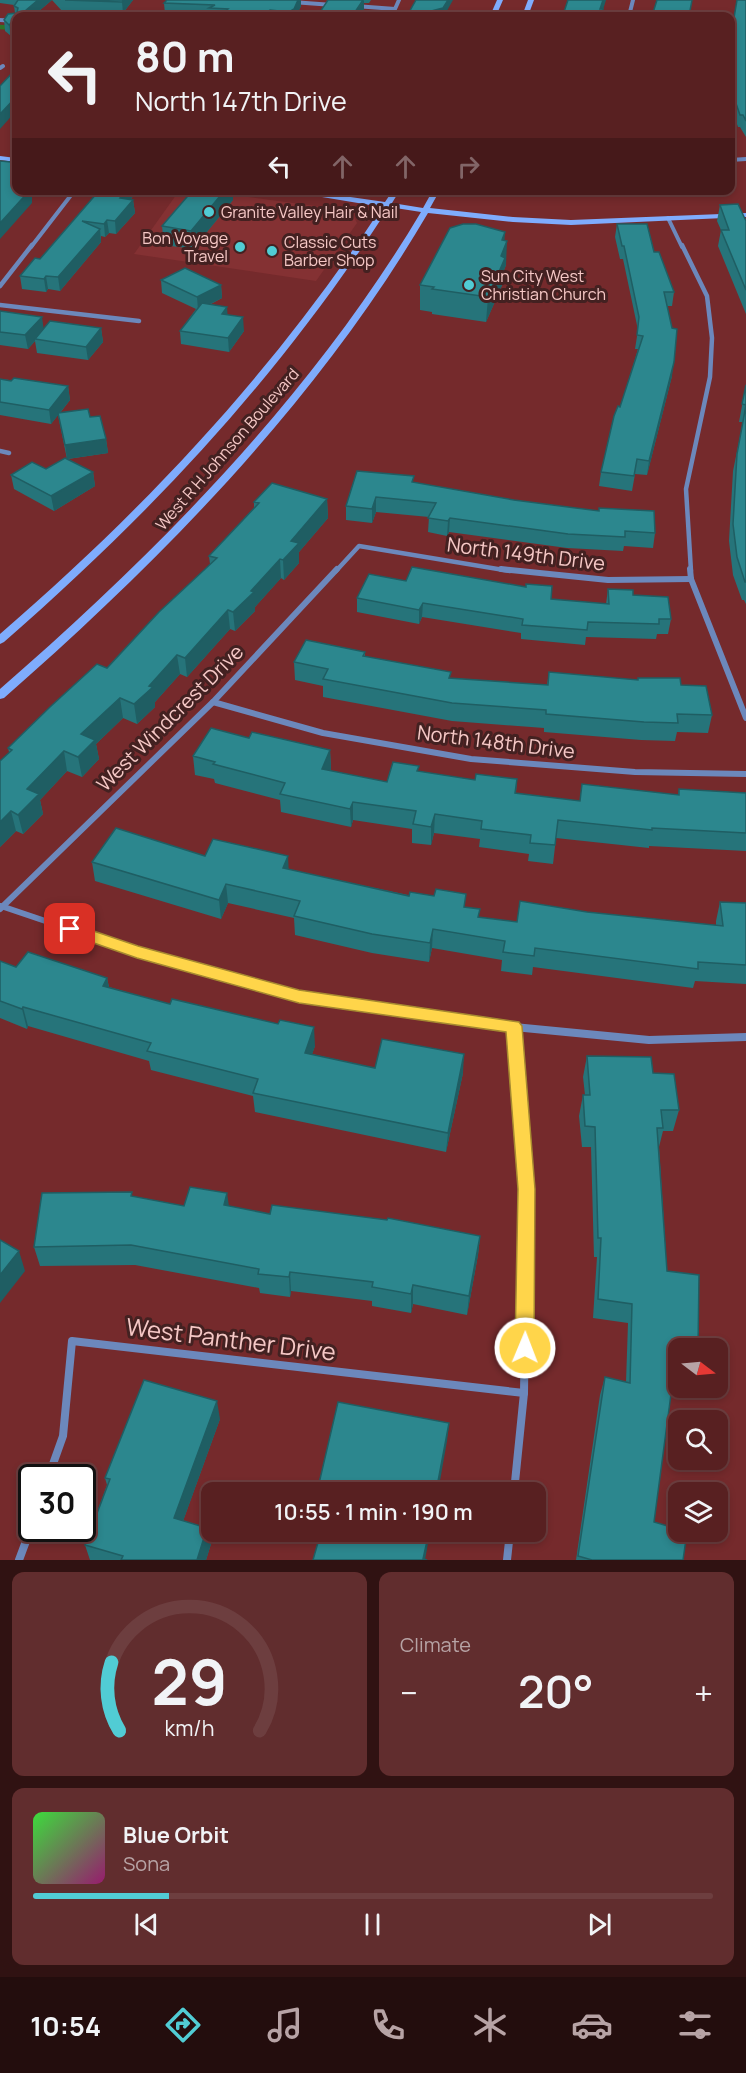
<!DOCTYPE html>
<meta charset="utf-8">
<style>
:root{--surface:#582021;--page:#612d2e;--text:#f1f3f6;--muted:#b7a3a5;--line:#6d3e3f;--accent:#51ccd4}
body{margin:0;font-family:Manrope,sans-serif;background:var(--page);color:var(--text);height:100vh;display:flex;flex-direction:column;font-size:22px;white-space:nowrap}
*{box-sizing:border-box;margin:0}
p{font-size:20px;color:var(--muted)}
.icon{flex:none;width:33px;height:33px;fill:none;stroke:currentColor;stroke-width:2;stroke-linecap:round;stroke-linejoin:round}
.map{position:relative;height:1560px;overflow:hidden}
.panel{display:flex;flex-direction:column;gap:12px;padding:12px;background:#301212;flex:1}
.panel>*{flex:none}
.guide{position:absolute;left:12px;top:12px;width:723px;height:183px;border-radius:12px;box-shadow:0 3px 9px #0003,0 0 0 2px var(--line);background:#582021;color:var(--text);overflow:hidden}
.needle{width:39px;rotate:106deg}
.controls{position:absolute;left:668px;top:1338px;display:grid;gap:12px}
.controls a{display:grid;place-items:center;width:60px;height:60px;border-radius:12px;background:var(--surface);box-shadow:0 3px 9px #0003,0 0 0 2px var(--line);font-size:30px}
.speed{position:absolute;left:18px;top:1464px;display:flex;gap:12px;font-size:30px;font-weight:700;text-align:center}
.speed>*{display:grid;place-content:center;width:78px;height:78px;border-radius:50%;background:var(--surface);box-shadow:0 3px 9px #0003,0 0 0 2px var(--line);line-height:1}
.speed .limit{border:3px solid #111;border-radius:9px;background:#fff;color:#111}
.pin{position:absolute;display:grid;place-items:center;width:51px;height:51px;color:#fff;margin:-26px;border-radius:12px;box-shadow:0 3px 9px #0006}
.me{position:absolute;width:66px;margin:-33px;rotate:1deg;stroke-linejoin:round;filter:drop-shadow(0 0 4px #0008)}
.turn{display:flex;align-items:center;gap:21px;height:126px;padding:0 24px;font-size:27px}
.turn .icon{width:78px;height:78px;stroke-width:2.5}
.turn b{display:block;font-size:42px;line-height:51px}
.lanes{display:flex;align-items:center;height:57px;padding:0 24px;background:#0003;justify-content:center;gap:30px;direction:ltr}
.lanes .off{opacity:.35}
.big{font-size:45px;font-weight:600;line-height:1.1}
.panel .tile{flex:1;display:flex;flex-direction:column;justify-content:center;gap:9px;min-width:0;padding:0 21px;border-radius:12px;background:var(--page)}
.panel .dial{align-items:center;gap:0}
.dial svg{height:156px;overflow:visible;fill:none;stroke:var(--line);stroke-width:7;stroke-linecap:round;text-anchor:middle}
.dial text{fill:var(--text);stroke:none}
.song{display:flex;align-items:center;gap:18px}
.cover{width:72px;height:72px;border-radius:9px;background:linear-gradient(135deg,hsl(120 70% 55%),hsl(320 70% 35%))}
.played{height:6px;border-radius:3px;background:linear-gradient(90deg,var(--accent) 20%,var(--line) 20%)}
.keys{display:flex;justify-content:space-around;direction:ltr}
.heat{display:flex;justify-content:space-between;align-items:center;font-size:33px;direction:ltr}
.panel .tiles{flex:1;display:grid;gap:12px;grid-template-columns:1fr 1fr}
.tile:last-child{grid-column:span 2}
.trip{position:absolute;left:201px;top:1482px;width:345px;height:60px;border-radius:12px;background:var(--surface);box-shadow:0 3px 9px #0003,0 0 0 2px var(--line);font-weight:600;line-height:60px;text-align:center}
.dock{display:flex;height:96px;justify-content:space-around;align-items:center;background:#230d0d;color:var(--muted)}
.dock .icon{width:42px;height:42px}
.dock .current{color:var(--accent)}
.dock b{font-size:27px;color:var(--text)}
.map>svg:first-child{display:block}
</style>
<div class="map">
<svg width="746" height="1560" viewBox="0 0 746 1560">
<rect width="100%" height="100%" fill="#752a2c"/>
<polygon fill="#843133" points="179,191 203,191 345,210 352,213 357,223 316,281 134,254"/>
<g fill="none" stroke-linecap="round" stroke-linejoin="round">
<polyline stroke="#2f7328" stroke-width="4.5" points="0,27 16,28"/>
<g stroke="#6c88bc" stroke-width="4">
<polyline points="292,2 333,5"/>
<polyline points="355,6 395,9 399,0"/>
<polyline points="629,16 633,0"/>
<polyline points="0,20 16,21"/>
<polyline points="0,68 3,66"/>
<polyline points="730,160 746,159"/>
<polyline points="668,218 682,247"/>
<polyline points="31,247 75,190"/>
</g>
<g stroke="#6c88bc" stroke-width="4.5">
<polyline points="682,245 707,296 712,338 710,377 686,489 691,571"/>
<polyline points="0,286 32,245"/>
<polyline points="0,305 139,321"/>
<polyline points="0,451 9,453"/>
<polyline points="336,571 359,546 510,571"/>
</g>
<g stroke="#6c88bc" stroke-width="6">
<polyline points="501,569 608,580 691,579"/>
<polyline points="690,569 691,579 746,718"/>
<polyline points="213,702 323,733 471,759 635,772 746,774"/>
<polyline points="1,906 137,952 305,998"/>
<polyline points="0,909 213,702 337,569"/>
</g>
<g stroke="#6c88bc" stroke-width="8">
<polyline points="297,996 514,1027 649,1040 746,1037"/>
<polyline points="514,1027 527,1189 524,1393 514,1492"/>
<polyline points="48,1478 63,1436 72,1341 524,1393"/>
<polyline points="19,1560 32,1525"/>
<polyline points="507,1560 510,1532"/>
</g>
<g fill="#7facfd" fill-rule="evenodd">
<polygon points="497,0 503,0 496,16 490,16"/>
<polygon points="528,0 534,0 528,16 522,16"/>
<polygon points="0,156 16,158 16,162 0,160"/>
<path d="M280,190H302L385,202L393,190H400L392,203L423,208L433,190H440L430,208L513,217L571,220L746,213V217L571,225L513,222L428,213C319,399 165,557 4,698L0,699V689C160,550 312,395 421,212L389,207C280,376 155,510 4,642L0,644V634C148,506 274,371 382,207Z"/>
</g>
</g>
<g fill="#26747a">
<polygon points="0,0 133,0 123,13 62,11 52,0 33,16 16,16 11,36 5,31 4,20 15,13 14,6 14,5 0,3"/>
<polygon points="167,0 301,0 301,6 296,16 210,16 165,14 164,3"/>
<polygon points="328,0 371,0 369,3 364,3 364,11 360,16 320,16 320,12"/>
<polygon points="733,0 746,0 746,137 740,127 738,127 730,104 730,41 737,0"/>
<polygon points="138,190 131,199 133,200 135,213 116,234 109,233 105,237 101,236 101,242 60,291 48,289 46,292 22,289 20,276 40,259 93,198 92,192"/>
<polygon points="544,190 576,190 572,195"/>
<polygon points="654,190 691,190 690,193 656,194"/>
<polygon points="233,200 193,249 164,245 162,226"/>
<polygon points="720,205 746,221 746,314 718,246 721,230 717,221"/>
<polygon points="617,224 654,252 674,292 672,306 667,306 672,376 647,475 635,474 632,491 599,486 601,472 638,349 635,349 638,330 623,259 620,259 615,237"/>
<polygon points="505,241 506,265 504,270 503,283 486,322 432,314 432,312 420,310 420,285"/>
<polygon points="161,280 221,285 222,298 211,304 228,315 244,331 229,352 181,344 180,331 196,309 162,293"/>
<polygon points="0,311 44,329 101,328 103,342 88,360 37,353 35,341 28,349 0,345"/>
<polygon points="0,379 68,386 70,400 60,413 90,417 106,439 108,453 68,459 93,472 95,486 54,511 14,489 11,475 46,469 67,459 58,415 51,424 0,415"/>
<polygon points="746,384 746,604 744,600 742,600 733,575 729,541 733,471 743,422 739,422"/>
<polygon points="414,482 655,533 653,548 624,546 623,551 567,548 449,532 447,536 428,532 429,517 376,512 372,523 346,520 346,506"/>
<polygon points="327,499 328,518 299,552 299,563 284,580 281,578 255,607 255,611 235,631 230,629 187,677 180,674 155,702 155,707 137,724 123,718 96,744 99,759 82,777 67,771 40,800 43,814 23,834 16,831 0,847 9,752 8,748 107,668 210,564 209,556 254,508 254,502"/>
<polygon points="406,581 551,599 606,604 608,589 633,595 671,619 668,634 657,634 656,639 586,637 585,645 521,639 521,633 422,617 419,624 357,612 357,598"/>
<polygon points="365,652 365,656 451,678 547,685 549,672 681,685 712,715 708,733 677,732 675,741 641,740 544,732 544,728 452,721 323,697 323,686 295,680 294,662"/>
<polygon points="249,738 330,750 331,769 330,771 387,782 418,771 475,780 517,779 516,793 580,801 582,784 678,795 679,789 746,793 746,851 649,846 649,848 556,838 553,864 528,861 529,854 479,847 480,839 434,833 431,845 412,843 412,829 353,820 351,827 281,812 280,800 215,783 214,779 195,775 193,756"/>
<polygon points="205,856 289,870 465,907 479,917 517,922 587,912 716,925 716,921 720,902 746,903 746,984 695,981 693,988 533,967 532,975 501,971 502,960 432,948 429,962 372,953 295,935 294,918 228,903 221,919 95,881 92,862"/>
<polygon points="0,961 16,967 107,978 109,987 315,1046 312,1054 375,1068 463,1073 446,1152 255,1112 253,1096 151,1070 149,1061 28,1026 27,1029 0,1018"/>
<polygon points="587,1056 653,1073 679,1110 673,1131 663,1131 659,1147 667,1271 678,1348 678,1383 672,1383 654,1522 683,1560 576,1560 600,1395 605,1377 626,1382 628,1323 593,1318 597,1257 594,1257 591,1147 582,1147 579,1116 583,1095 585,1095 583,1077"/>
<polygon points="132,1192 132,1196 184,1206 229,1206 270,1214 480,1236 478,1255 467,1315 413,1304 411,1313 372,1306 372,1301 291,1291 290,1297 260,1293 259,1288 135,1265 40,1266 34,1247"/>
<polygon points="220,1419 183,1521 211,1544 206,1560 90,1560 85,1545 107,1485 105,1478"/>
</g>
<g fill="#1f5e63">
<polygon points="38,0 52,0 33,16 19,16"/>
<polygon points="124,0 133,0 123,13 122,2"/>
<polygon points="298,0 301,0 301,6 296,16 289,16 289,12"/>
<polygon points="364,0 364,11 360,16 353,16 353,15"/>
<polygon points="448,0 453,0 444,16 412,16"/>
<polygon points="603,0 606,0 603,10 602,16 599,16 600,9"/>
<polygon points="270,10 271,16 264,16"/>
<polygon points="16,18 16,31 11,36 9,25"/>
<polygon points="16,97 16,111 0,129 0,114"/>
<polygon points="25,190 38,190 32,197 32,203 0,239 0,223"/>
<polygon points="126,190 138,190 121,211 120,198"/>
<polygon points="225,190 233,190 233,200 193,249 191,231"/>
<polygon points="133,200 135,213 116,234 115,221"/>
<polygon points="107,220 109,233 105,237 104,224"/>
<polygon points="100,229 101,242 60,291 58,277"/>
<polygon points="505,232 504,248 507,241 506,265 504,270 503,283 486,322 488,297 502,240"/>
<polygon points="46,276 48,289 46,292 44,279"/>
<polygon points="221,285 222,298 198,310 197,297"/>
<polygon points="227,307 228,320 222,314"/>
<polygon points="42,317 44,331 35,339 35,341 28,349 25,335"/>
<polygon points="243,317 244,331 229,352 228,338"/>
<polygon points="101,328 103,342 88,360 86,347"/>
<polygon points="674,362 672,376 647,475 649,461"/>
<polygon points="68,386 70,400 51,424 49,410"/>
<polygon points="106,439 108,453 67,459 65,445"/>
<polygon points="93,472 95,486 54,511 51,496"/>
<polygon points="376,497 376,512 372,523 372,509"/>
<polygon points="327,499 328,518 299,552 299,563 284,580 283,560 291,541"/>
<polygon points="450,518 449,532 447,536 448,521"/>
<polygon points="280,559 281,578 255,607 255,611 235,631 233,612 251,591"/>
<polygon points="423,603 422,617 419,624 419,610"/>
<polygon points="228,610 230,629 187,677 185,658"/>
<polygon points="177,655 180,674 155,702 155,707 137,724 134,704 149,686"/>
<polygon points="120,698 123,718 96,744 99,759 82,777 78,757 81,734"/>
<polygon points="330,750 331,769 323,788 322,769"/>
<polygon points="64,751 67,771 40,800 43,814 23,834 18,815 27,789"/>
<polygon points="353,802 353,820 351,827 350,809"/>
<polygon points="11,811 16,831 0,847 0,822"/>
<polygon points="435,814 434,833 431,845 431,827"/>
<polygon points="288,856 289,875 283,868"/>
<polygon points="226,884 228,903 221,919 219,900"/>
<polygon points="433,929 432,948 429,962 430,943"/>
<polygon points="107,978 111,997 103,986"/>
<polygon points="23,1007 28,1026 27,1029 22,1009"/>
<polygon points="314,1027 315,1046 306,1072 305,1053"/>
<polygon points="464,1054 463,1073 446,1152 448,1133"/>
<polygon points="227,1193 230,1213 224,1205"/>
<polygon points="480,1236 478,1255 467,1315 469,1296"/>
<polygon points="19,1251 25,1271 0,1303 0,1275"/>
<polygon points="290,1272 291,1291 290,1297 289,1277"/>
<polygon points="413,1285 413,1304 411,1313 411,1294"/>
<polygon points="217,1401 220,1419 178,1535 174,1518"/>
<polygon points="449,1423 447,1441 438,1492 436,1492"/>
<polygon points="207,1528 211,1544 206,1560 197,1560"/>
<polygon points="429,1532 430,1532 425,1560 423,1560"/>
</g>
<g fill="#2c878e" stroke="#1f5e63" stroke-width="1.5">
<polygon points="18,0 38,0 19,16 16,16 16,18 9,25 4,20 8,14 17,13 18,8 14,6"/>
<polygon points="65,0 124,0 122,2"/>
<polygon points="167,0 298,0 294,9 289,12 270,10 264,16 220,16 228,9 209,8 215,5 164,3"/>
<polygon points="328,0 363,0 353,15 320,12"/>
<polygon points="416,0 448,0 443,8 412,16 407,16"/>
<polygon points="568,0 603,0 600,9 603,9 600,16 566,16 563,15"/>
<polygon points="657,0 692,0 689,16 652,16"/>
<polygon points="737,0 746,0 746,121 743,115 740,115 730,86 730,41"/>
<polygon points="16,69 16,97 0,114 0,86"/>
<polygon points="16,158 16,190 30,190 0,223 0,161 11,162"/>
<polygon points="93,190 126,190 120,198 133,200 115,221 107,220 104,224 82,221 100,229 58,277 46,276 44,279 20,276 35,258 40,259 98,192 92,192"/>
<polygon points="193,190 225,190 191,231 162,226"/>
<polygon points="738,204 746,221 746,290 721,230 729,230 720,205"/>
<polygon points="463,224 476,224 505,232 502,240 507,241 501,256 505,258 488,297 432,289 434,287 420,285 450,228"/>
<polygon points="617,224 647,224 654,252 659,252 674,292 664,292 672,328 677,329 674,362 649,461 637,459 634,476 601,472 614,416 618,406 620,407 643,336 637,335 639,317 624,246 622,246"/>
<polygon points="185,268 221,285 197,297 161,280"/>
<polygon points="202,303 227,307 222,314 243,317 228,338 180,331"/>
<polygon points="0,311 42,317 25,335 0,332"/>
<polygon points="50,321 101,328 86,347 35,339"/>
<polygon points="14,378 68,386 49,410 0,402 0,379 11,381"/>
<polygon points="746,385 746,405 742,404"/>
<polygon points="746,405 746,582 745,582 737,557 733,524 737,454"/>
<polygon points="88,409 90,417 100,416 106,439 65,445 58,413"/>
<polygon points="65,458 93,472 51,496 11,475 32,462 46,469"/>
<polygon points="357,471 414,476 412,482 514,500 599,511 599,508 654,511 655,533 625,531 625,537 568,534 450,518 448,521 428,518 436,503 376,497 372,509 346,506"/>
<polygon points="272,483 327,499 291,541 299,543 283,560 280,559 251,591 254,592 233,612 228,610 185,658 177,655 149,686 153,687 134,704 120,698 81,734 95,740 78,757 64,751 27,789 39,794 18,815 11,811 0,822 0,761 12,750 8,748 50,707 97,664 107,668 159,612 217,558 209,556 259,503 254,502"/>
<polygon points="412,567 526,587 526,584 552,586 551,599 609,604 608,589 633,590 633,595 668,597 671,619 659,619 659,624 588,622 587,630 522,625 523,619 423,603 419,610 357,598 369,574 406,581"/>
<polygon points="306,640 365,652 363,656 451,672 449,678 548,685 549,672 638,680 638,678 680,678 681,685 706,686 712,715 677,714 678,723 644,722 546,714 546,710 452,703 323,679 328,669 294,662"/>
<polygon points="211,728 249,738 252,732 330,750 322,769 387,782 393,762 419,766 417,771 475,780 476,774 517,779 515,793 580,801 582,784 679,795 679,789 746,793 746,833 652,828 652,830 558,820 555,845 530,843 531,835 481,829 482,821 435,814 431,827 413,824 416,811 353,802 350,809 280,794 285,783 213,764 215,762 193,756"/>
<polygon points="116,828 205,856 213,839 288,856 283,868 409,896 410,892 434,896 436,889 466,894 464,907 480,909 478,917 517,922 520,901 587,912 723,926 720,902 746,903 746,965 698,962 698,969 535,948 534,956 503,952 505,941 433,929 430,943 372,934 294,916 300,901 226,884 219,900 92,862"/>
<polygon points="28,952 107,978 103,986 170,1004 172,999 278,1024 280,1020 314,1027 305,1053 375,1068 382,1039 464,1054 448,1133 253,1093 258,1079 147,1051 151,1043 23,1007 22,1009 0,1001 0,961 16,967"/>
<polygon points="587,1056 651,1057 653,1073 674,1074 679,1110 661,1110 663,1128 657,1128 667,1271 699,1275 698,1348 678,1348 678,1364 675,1364 654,1522 678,1529 678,1532 687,1532 683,1560 592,1560 578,1556 605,1377 630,1383 632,1304 598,1299 601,1238 598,1238 595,1127 585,1126 583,1095 590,1095"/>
<polygon points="190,1187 227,1193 224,1205 270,1214 272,1205 387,1220 388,1218 480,1236 469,1296 413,1285 411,1294 372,1287 373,1282 290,1272 289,1277 258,1274 259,1269 131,1245 34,1247 42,1193 132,1192 131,1196 184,1206"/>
<polygon points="0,1240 19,1251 0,1275"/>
<polygon points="144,1380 217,1401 174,1518 207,1528 197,1560 121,1560 123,1556 85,1545 110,1479 105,1478"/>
<polygon points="338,1402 449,1423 436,1492 317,1492"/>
<polygon points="321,1532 429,1532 423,1559 427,1560 313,1560"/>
</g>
<polygon fill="#ffd54a" stroke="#a68a30" stroke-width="1.5" points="70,923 138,946 299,990 519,1022 522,1026 535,1189 534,1348 531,1354 525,1357 518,1354 515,1348 518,1189 506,1032 299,1003 137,958 65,933 62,929 65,925"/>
<g fill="#51ccd4" stroke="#432121" stroke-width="2">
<circle cx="209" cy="212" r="6"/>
<circle cx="240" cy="247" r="6"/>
<circle cx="272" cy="251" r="6"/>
<circle cx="469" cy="285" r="6"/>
</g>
<g text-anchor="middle" stroke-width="6" stroke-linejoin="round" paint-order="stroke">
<g font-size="16" fill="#f6c8c6" stroke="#432121" text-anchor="start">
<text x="221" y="218">Granite Valley Hair &amp; Nail</text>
<text x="228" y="244" text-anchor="end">Bon Voyage<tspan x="228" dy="18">Travel</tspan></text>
<text x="284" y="248">Classic Cuts<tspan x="284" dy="18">Barber Shop</tspan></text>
<text x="481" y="282">Sun City West<tspan x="481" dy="18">Christian Church</tspan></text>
</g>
<g font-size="16" fill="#f6c8c6" stroke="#432121">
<text transform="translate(227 449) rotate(-49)" y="6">West R H Johnson Boulevard</text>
</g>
<g font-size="20" fill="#f6c8c6" stroke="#432121">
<text transform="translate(526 554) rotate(7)" y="7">North 149th Drive</text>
<text transform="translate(170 718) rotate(-45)" y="7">West Windcrest Drive</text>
<text transform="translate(496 742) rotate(7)" y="7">North 148th Drive</text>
</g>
<g font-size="24" fill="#f6c8c6" stroke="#432121">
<text transform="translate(231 1340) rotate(7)" y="8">West Panther Drive</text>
</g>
</g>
</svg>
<div class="controls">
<a><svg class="needle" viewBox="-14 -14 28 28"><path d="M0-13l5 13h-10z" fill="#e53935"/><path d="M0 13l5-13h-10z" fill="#b7a3a5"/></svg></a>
<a><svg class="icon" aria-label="search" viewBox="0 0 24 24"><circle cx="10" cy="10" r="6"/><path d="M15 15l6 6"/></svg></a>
<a><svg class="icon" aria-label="layers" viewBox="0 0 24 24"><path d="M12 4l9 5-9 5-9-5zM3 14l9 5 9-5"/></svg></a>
</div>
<div class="speed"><div class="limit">30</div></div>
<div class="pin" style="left:70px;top:929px;background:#d93025"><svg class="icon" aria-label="arrive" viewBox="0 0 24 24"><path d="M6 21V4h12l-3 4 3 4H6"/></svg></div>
<svg class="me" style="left:525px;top:1348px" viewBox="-20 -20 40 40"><circle r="17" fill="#ffd54a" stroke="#fff" stroke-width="3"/><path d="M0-11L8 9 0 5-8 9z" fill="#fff"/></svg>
<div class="trip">10:55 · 1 min · 190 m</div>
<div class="guide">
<div class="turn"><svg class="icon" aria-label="left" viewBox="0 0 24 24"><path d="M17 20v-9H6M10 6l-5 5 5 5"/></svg><div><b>80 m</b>North 147th Drive</div></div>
<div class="lanes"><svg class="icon" aria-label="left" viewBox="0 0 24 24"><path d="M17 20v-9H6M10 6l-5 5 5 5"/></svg><svg class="icon off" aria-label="ahead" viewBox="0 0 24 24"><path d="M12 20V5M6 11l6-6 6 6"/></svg><svg class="icon off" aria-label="ahead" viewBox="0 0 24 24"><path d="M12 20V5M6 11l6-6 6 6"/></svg><svg class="icon off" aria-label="right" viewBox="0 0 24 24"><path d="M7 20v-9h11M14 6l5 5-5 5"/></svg></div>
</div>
</div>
<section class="panel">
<div class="tiles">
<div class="tile dial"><svg viewBox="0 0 100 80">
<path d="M14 69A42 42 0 1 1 86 69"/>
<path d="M14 69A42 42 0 0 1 10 34" stroke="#51ccd4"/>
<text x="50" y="56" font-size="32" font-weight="700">29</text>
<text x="50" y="72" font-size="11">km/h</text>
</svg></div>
<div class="tile"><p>Climate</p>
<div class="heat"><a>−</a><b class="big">20°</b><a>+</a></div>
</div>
<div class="tile">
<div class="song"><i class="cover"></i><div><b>Blue Orbit</b><p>Sona</p></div></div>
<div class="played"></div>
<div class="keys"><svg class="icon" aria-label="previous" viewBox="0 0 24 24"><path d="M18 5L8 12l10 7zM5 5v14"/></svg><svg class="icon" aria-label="pause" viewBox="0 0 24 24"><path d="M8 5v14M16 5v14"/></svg><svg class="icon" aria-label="next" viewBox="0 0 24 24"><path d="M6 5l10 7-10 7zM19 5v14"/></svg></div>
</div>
</div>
</section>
<nav class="dock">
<b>10:54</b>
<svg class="icon current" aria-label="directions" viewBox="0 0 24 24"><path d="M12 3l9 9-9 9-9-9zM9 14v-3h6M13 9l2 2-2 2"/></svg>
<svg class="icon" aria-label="music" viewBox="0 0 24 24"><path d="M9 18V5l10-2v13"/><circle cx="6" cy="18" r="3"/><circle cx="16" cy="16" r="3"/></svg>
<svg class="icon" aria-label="phone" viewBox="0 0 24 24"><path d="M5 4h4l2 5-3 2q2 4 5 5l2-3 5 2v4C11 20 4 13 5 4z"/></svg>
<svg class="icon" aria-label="climate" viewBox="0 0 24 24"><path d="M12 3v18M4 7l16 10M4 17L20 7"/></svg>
<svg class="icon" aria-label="car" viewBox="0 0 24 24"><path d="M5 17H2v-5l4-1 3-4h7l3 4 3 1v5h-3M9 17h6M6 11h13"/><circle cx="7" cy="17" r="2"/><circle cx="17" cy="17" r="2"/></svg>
<svg class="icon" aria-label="filters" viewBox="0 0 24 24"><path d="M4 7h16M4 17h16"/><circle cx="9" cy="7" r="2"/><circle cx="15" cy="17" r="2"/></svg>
</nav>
